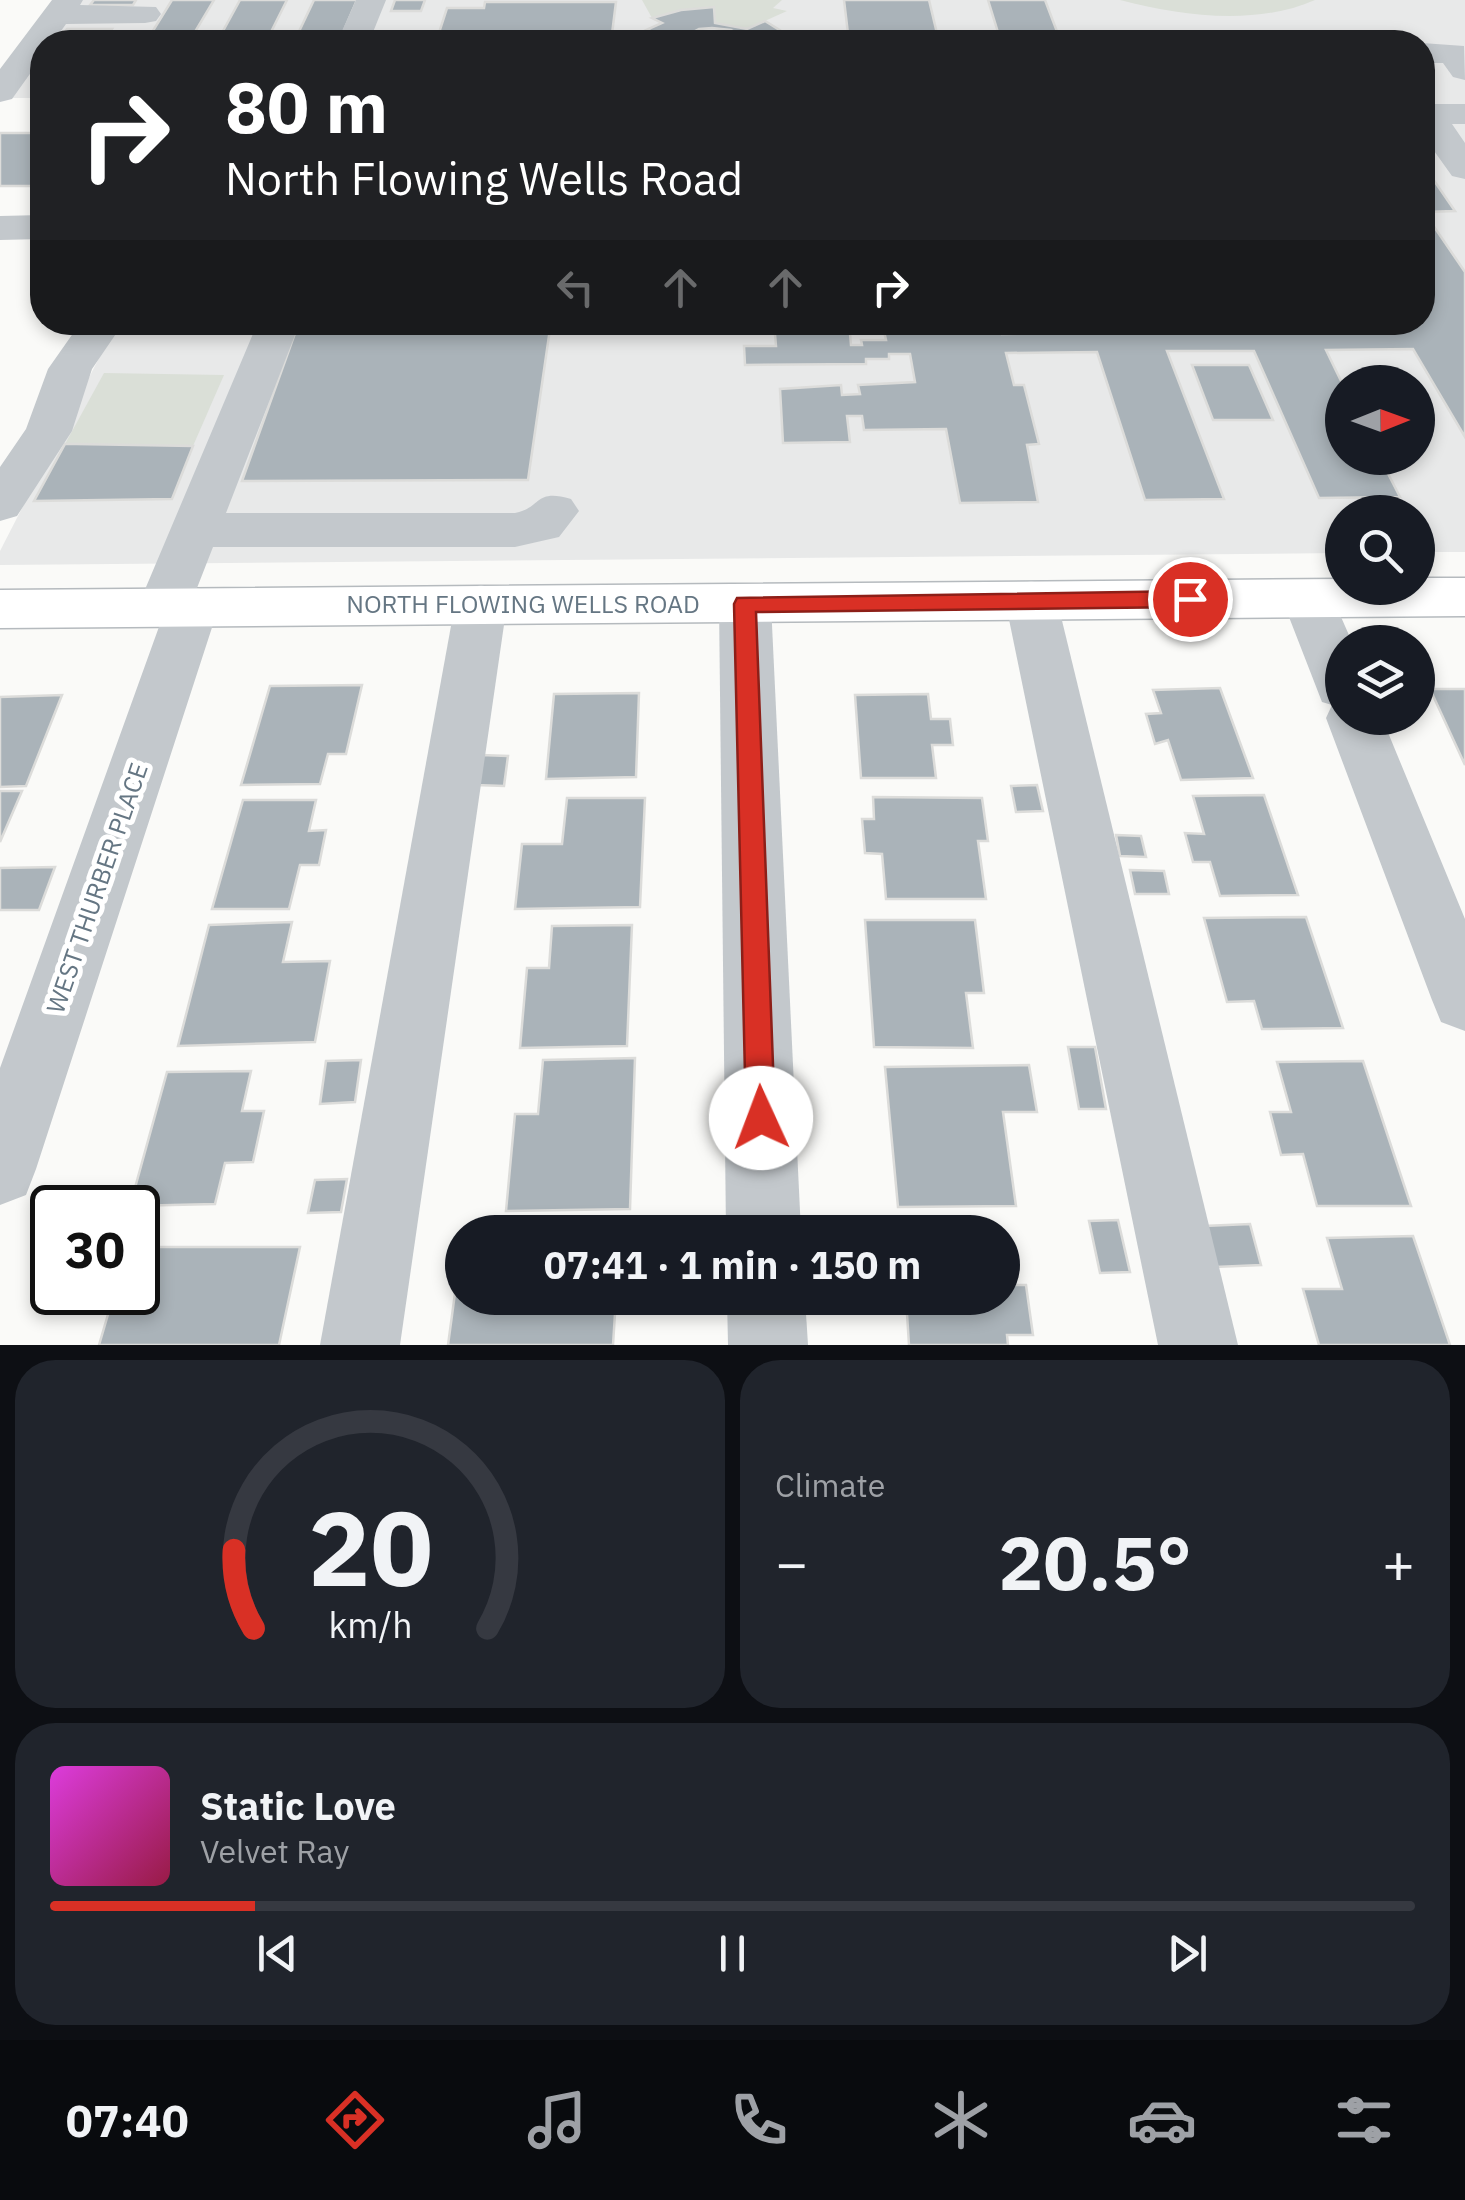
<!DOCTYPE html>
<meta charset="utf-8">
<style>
:root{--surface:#171b24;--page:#20242c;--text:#f1f3f6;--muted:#9ea1a6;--line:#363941;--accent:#d93025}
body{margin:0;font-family:"IBM Plex Sans",sans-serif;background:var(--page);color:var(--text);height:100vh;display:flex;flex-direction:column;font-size:38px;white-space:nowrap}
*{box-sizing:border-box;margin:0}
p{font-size:32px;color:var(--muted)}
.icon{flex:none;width:55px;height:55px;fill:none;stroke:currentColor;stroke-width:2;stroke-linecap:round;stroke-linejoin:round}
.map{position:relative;height:1345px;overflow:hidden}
.side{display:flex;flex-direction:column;gap:15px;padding:15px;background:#0d0f14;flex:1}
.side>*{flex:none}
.hud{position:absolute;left:30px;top:30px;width:1405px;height:305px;border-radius:40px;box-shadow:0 5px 15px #0003;background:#202124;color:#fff;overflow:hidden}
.needle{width:65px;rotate:89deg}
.controls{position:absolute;left:1325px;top:365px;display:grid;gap:20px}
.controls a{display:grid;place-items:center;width:110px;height:110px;border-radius:50%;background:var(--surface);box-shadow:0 5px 15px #0003;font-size:50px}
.speed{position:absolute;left:30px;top:1185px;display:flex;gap:20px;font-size:50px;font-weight:700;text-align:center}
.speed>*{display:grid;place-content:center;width:130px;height:130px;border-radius:50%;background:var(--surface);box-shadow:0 5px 15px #0003;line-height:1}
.speed .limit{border:5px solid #111;border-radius:15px;background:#fff;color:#111}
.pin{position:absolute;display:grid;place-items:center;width:85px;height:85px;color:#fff;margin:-42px;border:5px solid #fff;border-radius:50%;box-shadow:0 2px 10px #0007}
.me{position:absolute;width:110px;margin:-55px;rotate:358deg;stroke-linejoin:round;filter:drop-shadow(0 0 8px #0008)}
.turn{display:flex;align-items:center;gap:35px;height:210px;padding:0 30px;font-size:45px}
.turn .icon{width:130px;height:130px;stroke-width:2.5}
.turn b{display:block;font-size:70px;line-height:85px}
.lanes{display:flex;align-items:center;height:95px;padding:0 30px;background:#0003;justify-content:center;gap:50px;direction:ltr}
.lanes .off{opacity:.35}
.big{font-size:75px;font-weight:800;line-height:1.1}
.side .tile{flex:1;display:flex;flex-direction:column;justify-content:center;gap:15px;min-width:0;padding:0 35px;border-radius:40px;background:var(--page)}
.side .dial{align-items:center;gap:0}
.dial svg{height:260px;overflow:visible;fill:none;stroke:var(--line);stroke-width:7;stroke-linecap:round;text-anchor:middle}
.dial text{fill:var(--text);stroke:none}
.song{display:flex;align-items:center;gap:30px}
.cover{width:120px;height:120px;border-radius:15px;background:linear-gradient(135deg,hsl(300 70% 55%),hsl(340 70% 35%))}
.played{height:10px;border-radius:5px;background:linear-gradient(90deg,var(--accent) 15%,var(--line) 15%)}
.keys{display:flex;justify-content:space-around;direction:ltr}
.heat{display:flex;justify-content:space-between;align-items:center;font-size:55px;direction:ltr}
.side .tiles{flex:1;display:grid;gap:15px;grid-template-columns:1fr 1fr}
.tile:last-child{grid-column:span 2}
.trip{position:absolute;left:445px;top:1215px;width:575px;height:100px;border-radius:50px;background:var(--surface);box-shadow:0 5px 15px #0003;font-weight:800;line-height:100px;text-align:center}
.dock{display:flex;height:160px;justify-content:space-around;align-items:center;background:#090b0e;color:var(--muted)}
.dock .icon{width:70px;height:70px}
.dock .on{color:var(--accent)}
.dock b{font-size:45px;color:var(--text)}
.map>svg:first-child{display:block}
</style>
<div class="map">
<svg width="1465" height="1345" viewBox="0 0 1465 1345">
<rect width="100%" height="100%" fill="#fafaf8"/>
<path fill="#e8e9e9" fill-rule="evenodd" d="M55,0H1465V552H1418V512H1342V553L0,565V551L117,323L1422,322V42H42V98H0V70ZM1342,382H1418V458H1342Z"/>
<g fill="#dadfd7">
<polygon points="642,0 782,0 773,8 787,11 747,29 715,23 713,7 652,18"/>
<path d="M1120,0H1315C1256,26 1181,16 1120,0Z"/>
<polygon points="104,373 224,375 193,446 65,444"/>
</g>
<g fill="#aab3b9" stroke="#dcdcda" stroke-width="2.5">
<polygon points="94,0 136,0 133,5 90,5"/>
<polygon points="172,0 214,0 189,42 146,42"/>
<polygon points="240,0 287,0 266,42 217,42"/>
<polygon points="314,0 357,0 339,42 294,42"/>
<polygon points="395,0 425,0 421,11 391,11"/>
<polygon points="844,0 929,0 939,42 849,42"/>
<polygon points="988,0 1045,0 1061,42 1001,42"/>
<polygon points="485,2 616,2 611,42 436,42 447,8 484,8"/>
<polygon points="714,7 715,23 747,29 765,21 781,31 787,42 752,42 731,30 712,28 699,29 675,42 666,42 669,37 652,35 655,32 646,30 662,23 652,18 681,10"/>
<polygon points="67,29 112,29 103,42 57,42"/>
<rect x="0" y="133" width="42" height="53"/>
<polygon points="1422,163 1455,211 1424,212 1465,272 1465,437 1413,349 1326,350 1342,383 1342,458 1380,458 1400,497 1319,498 1254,351 1167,351 1224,499 1145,500 1097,352 1006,353 1014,385 1024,385 1039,444 1027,445 1038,502 960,503 946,429 864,430 862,416 847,416 850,442 783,443 780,389 841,385 842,395 860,394 858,385 915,382 910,354 889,354 889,359 866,359 866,364 745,365 744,346 776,346 774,322 849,322 851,345 862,345 861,340 886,340 884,331 928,331 926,322 999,322 1002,334 1091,333 1088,322 1156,322 1160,332 1245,332 1241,322 1312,322 1317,331 1402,330 1398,322 1422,322"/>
<polygon points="299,322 551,322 528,480 242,481"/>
<polygon points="1192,365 1249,365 1273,420 1213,420"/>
<polygon points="65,444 76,444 193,446 172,499 34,501"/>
<polygon points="362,685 346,754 328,754 320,784 241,785 270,686"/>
<polygon points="1220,688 1253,778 1181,780 1168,740 1155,744 1146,714 1161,713 1153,690"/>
<polygon points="1430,689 1465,689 1465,765"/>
<polygon points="639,693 636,777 546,779 554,694"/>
<polygon points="928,694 931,719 950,719 953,745 932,745 936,778 861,778 855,695"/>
<polygon points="62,695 26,786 0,787 0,697"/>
<polygon points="481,755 508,756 504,786 476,785"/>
<polygon points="1037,785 1043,811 1016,812 1011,786"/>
<polygon points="0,791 22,791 0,842"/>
<polygon points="1264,795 1298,895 1220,896 1210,862 1193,862 1185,833 1204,834 1193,796"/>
<polygon points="873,797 982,798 988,841 978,841 986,899 886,899 882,854 865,853 862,819 874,819"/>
<polygon points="567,798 645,798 640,907 515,909 522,844 562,844"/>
<polygon points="243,800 316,800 309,831 326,830 319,865 300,865 289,909 212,909"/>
<polygon points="1116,835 1141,836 1146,857 1120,856"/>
<polygon points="55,867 39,910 0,910 0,868"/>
<polygon points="1130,870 1164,871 1169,894 1135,894"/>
<polygon points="1306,917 1343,1028 1262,1029 1254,1001 1227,1002 1204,918"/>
<polygon points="865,920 975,920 984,993 966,993 973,1048 874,1047"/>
<polygon points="292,922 283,962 330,961 315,1042 178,1046 209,925"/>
<polygon points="632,925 627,1046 520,1048 527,968 549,968 552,926"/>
<polygon points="1068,1047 1095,1047 1106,1109 1079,1109"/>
<polygon points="635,1058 630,1209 506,1211 515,1114 538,1114 543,1060"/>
<polygon points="361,1060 355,1102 320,1104 326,1061"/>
<polygon points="1363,1061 1411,1206 1317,1206 1303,1154 1281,1155 1270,1112 1291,1112 1277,1062"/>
<polygon points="1029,1065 1037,1112 1003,1112 1016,1206 898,1207 885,1067"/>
<polygon points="251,1071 242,1111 264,1111 253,1162 225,1163 215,1204 130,1206 167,1072"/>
<polygon points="347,1179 341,1212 308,1213 315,1180"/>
<polygon points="1118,1220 1130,1272 1100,1273 1089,1221"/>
<polygon points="1250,1224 1261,1265 1215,1267 1204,1226"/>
<polygon points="1413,1236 1450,1345 1319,1345 1303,1289 1342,1289 1327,1238"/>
<polygon points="138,1247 300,1247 279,1345 99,1345 114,1294 54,1292 138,1292"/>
<polygon points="1002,1249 1008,1285 1026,1285 1033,1335 1007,1335 1008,1345 909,1345 906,1298 1002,1298"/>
<polygon points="455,1293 462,1293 462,1298 616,1298 613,1345 448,1345"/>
</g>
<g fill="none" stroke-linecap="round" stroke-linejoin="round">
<g stroke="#b5babe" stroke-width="3">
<polygon id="major" points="1418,578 1465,578 1465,616 0,628 0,590 1342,579 1342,588 1418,588"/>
</g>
<g fill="#c3c8cc" fill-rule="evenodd">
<polygon points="52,0 83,0 80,5 156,7 161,14 156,21 145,23 66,24 53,42 42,42 42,57 12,99 0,102 0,69"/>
<polygon points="356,0 386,0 369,42 337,42"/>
<polygon points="1422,43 1464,46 1465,80 1453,77 1443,63 1422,63"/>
<polygon points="1422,104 1465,104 1465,124 1452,124 1465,143 1465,179 1452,176 1422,134"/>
<polygon points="42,215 42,239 0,240 0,216"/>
<polygon points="81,322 124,322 92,369 72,431 17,516 0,521 0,467 26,429 48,369"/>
<path d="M258,322H300L226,513H515C542,508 534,488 571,499L579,511L559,537L515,547H213L197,588L212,592L219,606L36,1169L26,1195L0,1205V1068L160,624L145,620L138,606Z"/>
<polygon points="1308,580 1327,585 1352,642 1342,642 1342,718 1382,718 1465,919 1465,1031 1441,1022 1432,1000 1326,718 1332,705 1322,702 1282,599 1289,585"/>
<polygon points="1031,581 1050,586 1057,600 1238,1345 1158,1345 1005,600 1012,586"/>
<polygon points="481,585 500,590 507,604 400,1345 320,1345 455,604 462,590"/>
<polygon points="745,585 764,590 771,604 801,1232 726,1232 719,604 726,590"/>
<polygon points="727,1298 805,1298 808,1345 728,1345"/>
</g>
<use href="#major" fill="#fff" fill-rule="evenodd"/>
</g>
<polygon fill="#d93025" stroke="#8d1f18" stroke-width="2.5" points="1190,591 1200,599 1190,607 756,612 775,1118 771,1128 761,1132 750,1128 746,1118 734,604 737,598"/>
<g text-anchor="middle" stroke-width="10" stroke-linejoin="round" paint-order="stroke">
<g font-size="25" fill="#657683" stroke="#fff">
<text x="523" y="613">NORTH FLOWING WELLS ROAD</text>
<text transform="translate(97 888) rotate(-71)" y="9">WEST THURBER PLACE</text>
</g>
</g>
</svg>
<div class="controls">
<a><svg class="needle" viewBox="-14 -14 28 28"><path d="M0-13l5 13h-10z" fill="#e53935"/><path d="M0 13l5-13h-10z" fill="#9ea1a6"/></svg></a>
<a><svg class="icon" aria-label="search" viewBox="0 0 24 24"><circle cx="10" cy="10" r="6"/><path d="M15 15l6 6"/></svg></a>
<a><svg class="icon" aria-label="layers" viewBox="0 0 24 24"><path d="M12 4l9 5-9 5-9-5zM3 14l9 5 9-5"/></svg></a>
</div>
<div class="speed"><div class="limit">30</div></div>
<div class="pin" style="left:1190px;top:599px;background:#d93025"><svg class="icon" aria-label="arrive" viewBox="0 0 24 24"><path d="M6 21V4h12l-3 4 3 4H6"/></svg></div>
<svg class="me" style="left:761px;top:1118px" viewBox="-20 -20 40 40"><circle r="19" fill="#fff"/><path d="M0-13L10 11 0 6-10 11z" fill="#d93025"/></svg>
<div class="trip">07:41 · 1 min · 150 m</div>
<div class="hud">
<div class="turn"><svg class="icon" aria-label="right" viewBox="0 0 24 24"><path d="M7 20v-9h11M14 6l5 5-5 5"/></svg><div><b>80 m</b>North Flowing Wells Road</div></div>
<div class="lanes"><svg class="icon off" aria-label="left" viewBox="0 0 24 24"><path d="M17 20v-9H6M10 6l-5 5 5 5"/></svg><svg class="icon off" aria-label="ahead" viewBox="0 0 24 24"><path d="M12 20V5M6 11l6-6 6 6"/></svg><svg class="icon off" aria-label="ahead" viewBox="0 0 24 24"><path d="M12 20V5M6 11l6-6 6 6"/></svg><svg class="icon" aria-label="right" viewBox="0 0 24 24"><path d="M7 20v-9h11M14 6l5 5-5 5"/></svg></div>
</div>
</div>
<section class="side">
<div class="tiles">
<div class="tile dial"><svg viewBox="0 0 100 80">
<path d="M14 69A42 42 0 1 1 86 69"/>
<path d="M14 69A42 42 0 0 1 8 45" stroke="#d93025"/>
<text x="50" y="56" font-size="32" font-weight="700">20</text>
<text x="50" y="72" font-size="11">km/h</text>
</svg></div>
<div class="tile"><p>Climate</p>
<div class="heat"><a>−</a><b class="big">20.5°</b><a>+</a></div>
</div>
<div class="tile">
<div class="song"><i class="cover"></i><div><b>Static Love</b><p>Velvet Ray</p></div></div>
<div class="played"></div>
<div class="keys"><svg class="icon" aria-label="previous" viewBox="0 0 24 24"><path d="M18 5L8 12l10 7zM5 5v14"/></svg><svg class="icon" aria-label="pause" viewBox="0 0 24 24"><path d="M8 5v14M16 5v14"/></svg><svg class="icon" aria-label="next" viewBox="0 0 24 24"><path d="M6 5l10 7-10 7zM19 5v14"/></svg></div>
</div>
</div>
</section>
<nav class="dock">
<b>07:40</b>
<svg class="icon on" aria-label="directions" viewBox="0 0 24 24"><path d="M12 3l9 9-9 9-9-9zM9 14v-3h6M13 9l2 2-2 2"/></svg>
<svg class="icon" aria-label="music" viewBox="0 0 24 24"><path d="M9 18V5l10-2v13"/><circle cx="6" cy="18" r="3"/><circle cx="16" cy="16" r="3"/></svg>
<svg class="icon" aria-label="phone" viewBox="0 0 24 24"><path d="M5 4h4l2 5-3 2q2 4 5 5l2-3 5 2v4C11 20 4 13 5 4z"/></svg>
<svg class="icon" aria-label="climate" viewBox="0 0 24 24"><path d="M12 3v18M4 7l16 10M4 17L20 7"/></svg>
<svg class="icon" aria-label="car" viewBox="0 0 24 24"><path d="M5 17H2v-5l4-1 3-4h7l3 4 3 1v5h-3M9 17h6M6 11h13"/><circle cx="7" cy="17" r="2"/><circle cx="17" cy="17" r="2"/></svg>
<svg class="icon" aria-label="filters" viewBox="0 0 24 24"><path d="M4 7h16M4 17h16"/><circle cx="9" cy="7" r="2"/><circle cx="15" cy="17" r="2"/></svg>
</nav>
